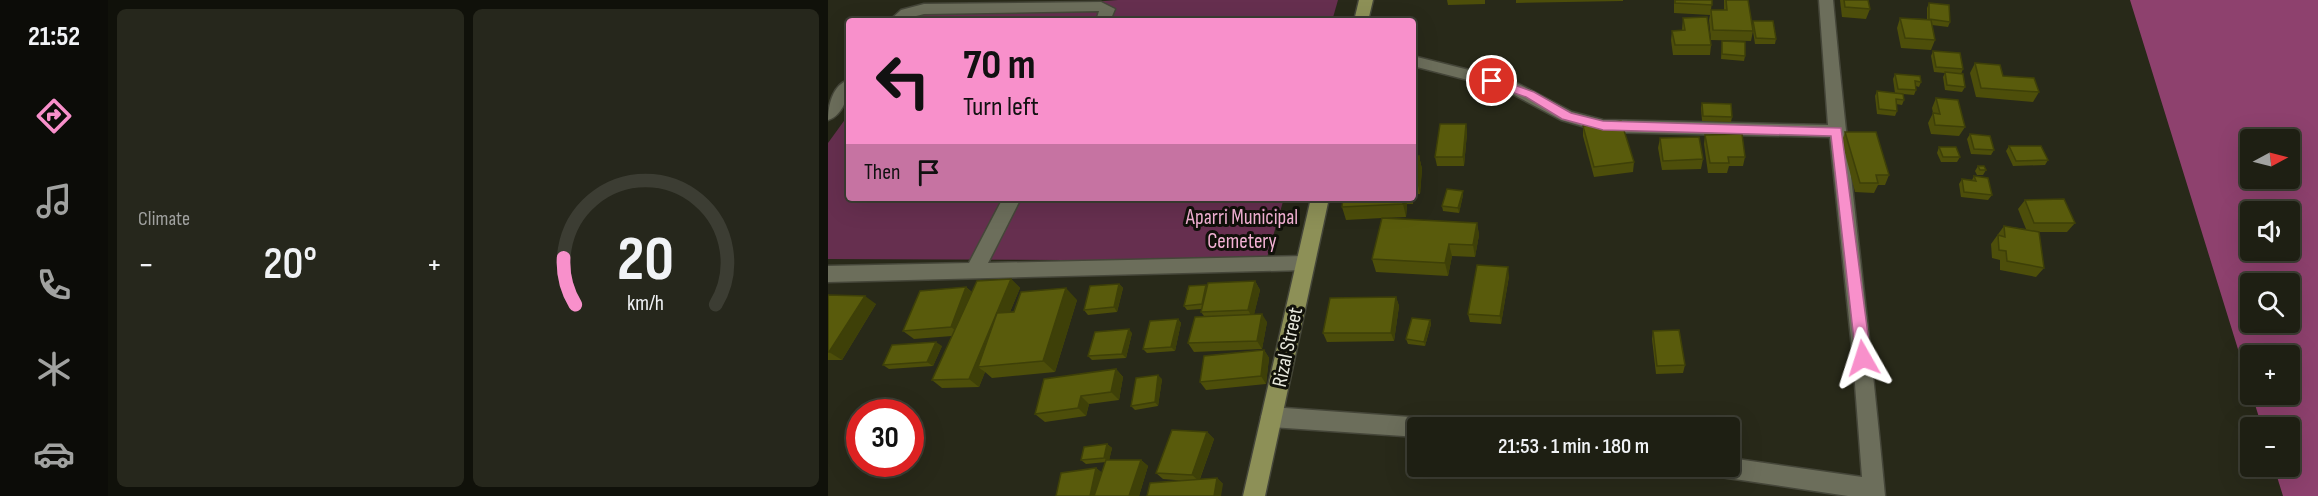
<!DOCTYPE html>
<meta charset="utf-8">
<style>
:root{--surface:#1e1f13;--page:#26271c;--text:#f1f3f6;--muted:#a1a2a0;--line:#3c3d33;--accent:#f890cb}
body{margin:0;font-family:"Sofia Sans Condensed",sans-serif;background:var(--page);color:var(--text);height:100vh;display:flex;flex-direction:column;font-size:22px;white-space:nowrap}
*{box-sizing:border-box;margin:0}
p{font-size:20px;color:var(--muted)}
.icon{flex:none;width:33px;height:33px;fill:none;stroke:currentColor;stroke-width:2;stroke-linecap:round;stroke-linejoin:round}
.map{position:relative;flex:1;overflow:hidden}
.panel{display:flex;flex-direction:column;gap:9px;padding:9px;background:#10110a;width:720px}
.panel>*{flex:none}
.banner{position:absolute;left:18px;top:18px;width:570px;height:183px;border-radius:6px;box-shadow:0 6px 24px #0002,0 0 0 2px var(--line);background:#f890cb;color:#111;overflow:hidden}
.needle{width:39px;rotate:83deg}
.tools{position:absolute;left:1412px;top:129px;display:grid;gap:12px}
.tools a{display:grid;place-items:center;width:60px;height:60px;border-radius:6px;background:var(--surface);box-shadow:0 6px 24px #0002,0 0 0 2px var(--line);font-size:30px}
.speed{position:absolute;left:18px;top:399px;display:flex;gap:12px;font-size:30px;font-weight:700;text-align:center}
.speed>*{display:grid;place-content:center;width:78px;height:78px;border-radius:50%;background:var(--surface);box-shadow:0 6px 24px #0002,0 0 0 2px var(--line);line-height:1}
.speed .limit{border:9px solid #d22;background:#fff;color:#111}
.pin{position:absolute;display:grid;place-items:center;width:51px;height:51px;color:#fff;margin:-26px;border:3px solid #fff;border-radius:50%;box-shadow:0 2px 6px #0007}
.me{position:absolute;width:66px;margin:-33px;rotate:354deg;stroke-linejoin:round;filter:drop-shadow(0 0 4px #0008)}
.turn{display:flex;align-items:center;gap:21px;height:126px;padding:0 18px;font-size:27px}
.turn .icon{width:78px;height:78px;stroke-width:2.5}
.turn b{display:block;font-size:42px;line-height:51px}
.then{display:flex;align-items:center;height:57px;padding:0 18px;background:#0003;gap:12px;font-size:22px}
.big{font-size:45px;font-weight:600;line-height:1.1}
.panel .card{flex:1;display:flex;flex-direction:column;justify-content:center;gap:9px;min-width:0;padding:0 21px;border-radius:9px;background:var(--page)}
.panel .dial{align-items:center;gap:0}
.dial svg{height:156px;overflow:visible;fill:none;stroke:var(--line);stroke-width:7;stroke-linecap:round;text-anchor:middle}
.dial text{fill:var(--text);stroke:none}
.heat{display:flex;justify-content:space-between;align-items:center;font-size:33px;direction:ltr}
.panel .tiles{flex:1;display:grid;gap:9px;grid-template-columns:repeat(2,1fr)}
.trip{position:absolute;left:579px;top:417px;width:333px;height:60px;border-radius:6px;background:var(--surface);box-shadow:0 6px 24px #0002,0 0 0 2px var(--line);font-weight:600;line-height:60px;text-align:center}
main{display:flex;flex:1;min-height:0}
.tab-bar{display:flex;flex-direction:column;width:108px;justify-content:space-around;align-items:center;background:#0c0c08;color:var(--muted)}
.tab-bar .icon{width:42px;height:42px}
.tab-bar .on{color:var(--accent)}
.tab-bar b{font-size:27px;color:var(--text)}
.map>svg:first-child{display:block}
</style>
<main>
<nav class="tab-bar">
<b>21:52</b>
<svg class="icon on" aria-label="directions" viewBox="0 0 24 24"><path d="M12 3l9 9-9 9-9-9zM9 14v-3h6M13 9l2 2-2 2"/></svg>
<svg class="icon" aria-label="music" viewBox="0 0 24 24"><path d="M9 18V5l10-2v13"/><circle cx="6" cy="18" r="3"/><circle cx="16" cy="16" r="3"/></svg>
<svg class="icon" aria-label="phone" viewBox="0 0 24 24"><path d="M5 4h4l2 5-3 2q2 4 5 5l2-3 5 2v4C11 20 4 13 5 4z"/></svg>
<svg class="icon" aria-label="climate" viewBox="0 0 24 24"><path d="M12 3v18M4 7l16 10M4 17L20 7"/></svg>
<svg class="icon" aria-label="car" viewBox="0 0 24 24"><path d="M5 17H2v-5l4-1 3-4h7l3 4 3 1v5h-3M9 17h6M6 11h13"/><circle cx="7" cy="17" r="2"/><circle cx="17" cy="17" r="2"/></svg>
</nav>
<section class="panel">
<div class="tiles">
<div class="card"><p>Climate</p>
<div class="heat"><a>−</a><b class="big">20°</b><a>+</a></div>
</div>
<div class="card dial"><svg viewBox="0 0 100 80">
<path d="M14 69A42 42 0 1 1 86 69"/>
<path d="M14 69A42 42 0 0 1 8 45" stroke="#f890cb"/>
<text x="50" y="56" font-size="32" font-weight="700">20</text>
<text x="50" y="72" font-size="11">km/h</text>
</svg></div>
</div>
</section>
<div class="map">
<svg width="1490" height="496" viewBox="0 0 1490 496">
<rect width="100%" height="100%" fill="#282919"/>
<g fill="#662f4f">
<polygon points="290,0 510,0 504,21 89,21 93,15"/>
<polygon points="21,114 21,198 456,198 438,261 0,259 0,143"/>
</g>
<path fill="#8e416e" fill-rule="evenodd" d="M1302,0H1490V496H1455L1446,467L1461,466V428L1434,427L1424,395L1461,394V356H1422V388ZM1422,140H1461V178H1422ZM1422,212H1461V250H1422ZM1422,284H1461V322H1422Z"/>
<g fill="none" stroke-linecap="round" stroke-linejoin="round">
<g stroke="#454639" stroke-width="3">
<g id="minor">
<path d="M991,0H1005C1020,166 1042,330 1057,496H1020L886,476L878,473L875,466H902V458L1034,477L1025,358L1002,137L775,132L733,120L675,89L585,66V56L685,81L744,112L775,120L1000,125Z"/>
<path d="M273,2L287,9L282,21H268L271,11L96,14C83,17 75,21 61,21L73,10L96,4Z"/>
<path d="M21,80C21,94 16,115 0,120C0,105 5,84 21,80Z"/>
<polygon points="175,198 193,198 160,263 477,256 483,258 486,263 483,268 477,270 0,282 0,266 141,263"/>
<polygon points="443,407 596,418 603,421 606,428 590,428 590,437 443,427 436,424 433,417 436,410"/>
</g>
</g>
<g stroke="#454639" stroke-width="3">
<g id="major">
<polygon points="531,0 545,0 540,21 526,21"/>
<polygon points="483,198 501,198 437,496 415,496"/>
</g>
</g>
<use href="#minor" fill="#6c6e5b" fill-rule="evenodd"/>
<use href="#major" fill="#8d9057" fill-rule="evenodd"/>
</g>
<g fill="#4d4e0a">
<polygon points="619,0 657,0 657,4 620,5"/>
<polygon points="688,0 795,0 795,1 688,3"/>
<polygon points="846,0 884,0 883,10 896,10 896,0 920,0 924,26 925,21 948,39 947,44 927,44 925,31 923,41 883,40 881,20 882,15 846,13"/>
<polygon points="1012,0 1040,0 1042,9 1038,19 1014,17"/>
<polygon points="1101,3 1122,22 1120,27 1104,25 1107,40 1103,50 1073,48 1069,28 1072,18 1099,19 1099,8"/>
<polygon points="855,18 883,45 882,55 845,55 843,40 844,31 854,30"/>
<polygon points="894,41 917,56 916,61 893,59"/>
<polygon points="1105,51 1135,69 1133,74 1137,87 1134,92 1117,90 1115,77 1117,73 1106,72 1103,56"/>
<polygon points="1147,63 1175,76 1211,92 1205,102 1148,97 1142,73"/>
<polygon points="1067,74 1093,82 1091,87 1088,86 1088,90 1086,95 1075,94 1076,100 1074,105 1068,104 1069,111 1067,116 1049,114 1047,96 1049,91 1067,93 1065,79"/>
<polygon points="1108,98 1137,127 1131,136 1103,134 1100,123 1105,113 1104,108"/>
<polygon points="874,103 904,117 903,122 874,121 873,108"/>
<polygon points="638,124 639,133 636,166 609,166 607,157"/>
<polygon points="755,126 806,162 805,172 766,177 755,136"/>
<polygon points="1017,132 1061,175 1057,185 1050,185 1046,193 1027,192 1014,141"/>
<polygon points="1142,134 1166,150 1163,155 1143,154 1139,139"/>
<polygon points="877,135 917,157 915,166 901,166 899,173 880,173 876,144"/>
<polygon points="832,138 875,159 873,169 834,170 830,148"/>
<polygon points="1181,146 1220,160 1217,165 1185,166 1178,151"/>
<polygon points="1111,147 1132,157 1129,162 1113,162 1109,153"/>
<polygon points="585,156 591,156 594,169 592,194 585,194"/>
<polygon points="1150,166 1158,170 1155,175 1149,175 1147,171"/>
<polygon points="1146,176 1164,195 1160,200 1133,197 1131,184 1134,179 1144,180"/>
<polygon points="635,195 631,213 615,211 614,206"/>
<polygon points="515,198 585,198 585,204 579,204 578,217 555,218 649,223 651,235 647,257 624,256 620,276 548,272 544,259 554,218 518,220 514,207"/>
<polygon points="1197,200 1247,223 1239,232 1211,232 1216,268 1208,277 1172,270 1172,260 1164,258 1163,244 1176,226 1198,229 1190,209"/>
<polygon points="681,276 673,324 642,322 640,314"/>
<polygon points="183,279 192,288 182,312 249,300 227,372 164,378 157,372 151,387 114,388 104,380 124,336 86,339 75,331 138,287 144,292"/>
<polygon points="427,281 432,290 426,314 439,322 434,349 366,352 360,343 376,316 373,312 373,309 359,310 356,306 378,285 379,287"/>
<polygon points="291,284 295,288 289,312 260,315 256,310"/>
<polygon points="0,295 48,304 14,360 0,360"/>
<polygon points="568,297 571,306 566,341 499,342 495,333"/>
<polygon points="350,319 353,323 347,351 319,353 315,349"/>
<polygon points="602,320 603,324 597,346 580,344 578,339"/>
<polygon points="825,331 857,365 855,373 828,374 824,339"/>
<polygon points="304,333 298,358 264,360 260,356"/>
<polygon points="114,346 105,366 61,369 55,365"/>
<polygon points="436,350 441,358 438,384 378,390 372,382"/>
<polygon points="288,369 295,377 291,400 261,404 258,416 217,422 207,414"/>
<polygon points="334,379 330,406 307,410 303,406"/>
<polygon points="379,432 386,439 372,479 389,478 395,484 335,479 328,473"/>
<polygon points="279,444 284,448 281,460 313,460 320,466 311,496 228,496 233,473 268,468 273,472 270,485 278,462 258,464 253,460 256,447"/>
</g>
<g fill="#3e4008">
<polygon points="638,124 639,133 636,166 635,157"/>
<polygon points="591,156 594,169 592,194 589,181"/>
<polygon points="635,191 635,195 631,213 630,208"/>
<polygon points="575,198 577,198 579,204 578,217 575,204"/>
<polygon points="649,223 651,235 647,257 645,245"/>
<polygon points="621,244 624,256 620,276 617,263"/>
<polygon points="680,267 681,276 673,324 672,316"/>
<polygon points="183,279 192,288 159,366 150,367 157,372 151,387 141,379"/>
<polygon points="427,281 432,290 425,319 420,310"/>
<polygon points="291,284 295,288 289,312 286,307"/>
<polygon points="138,287 148,296 133,335 123,327"/>
<polygon points="238,288 249,300 227,372 215,361"/>
<polygon points="37,296 48,304 14,360 1,352"/>
<polygon points="568,297 571,306 566,341 563,333"/>
<polygon points="434,314 439,322 434,349 429,341"/>
<polygon points="350,319 353,323 347,351 343,347"/>
<polygon points="602,320 603,324 597,346 596,342"/>
<polygon points="301,329 304,333 298,358 294,354"/>
<polygon points="108,342 114,346 105,366 99,362"/>
<polygon points="436,350 441,358 438,384 433,376"/>
<polygon points="288,369 295,377 291,400 283,392"/>
<polygon points="330,375 334,379 330,406 327,402"/>
<polygon points="253,396 261,404 258,416 250,408"/>
<polygon points="379,432 386,439 371,481 364,475"/>
<polygon points="279,444 284,448 281,461 276,458"/>
<polygon points="313,460 320,466 311,496 301,496"/>
<polygon points="268,468 273,472 268,496 262,496"/>
<polygon points="389,478 395,484 393,496 386,496"/>
</g>
<g fill="#595b0c" stroke="#3e4008" stroke-width="1.5">
<polygon points="847,0 884,0 884,5 847,3"/>
<polygon points="898,0 920,0 925,31 885,30 883,10 899,10"/>
<polygon points="1016,0 1040,0 1042,9 1017,7"/>
<polygon points="1101,3 1121,5 1122,22 1101,19"/>
<polygon points="879,17 883,45 847,45 844,31 857,30 855,18"/>
<polygon points="1072,18 1103,20 1107,40 1077,38"/>
<polygon points="925,21 945,21 948,39 928,38"/>
<polygon points="894,41 917,42 917,56 894,54"/>
<polygon points="1105,51 1132,53 1135,69 1108,67"/>
<polygon points="1147,63 1172,65 1175,76 1206,78 1211,92 1153,88"/>
<polygon points="1117,72 1135,74 1137,87 1119,85"/>
<polygon points="1067,74 1092,76 1093,82 1087,81 1088,90 1070,89"/>
<polygon points="1049,91 1075,94 1076,100 1068,99 1069,111 1051,109"/>
<polygon points="1108,98 1130,100 1137,127 1107,125 1105,113 1112,114"/>
<polygon points="874,103 903,104 904,117 875,116"/>
<polygon points="793,121 806,162 766,167 755,126"/>
<polygon points="612,124 638,124 635,157 607,157"/>
<polygon points="1017,132 1048,132 1061,175 1048,175 1050,183 1032,183"/>
<polygon points="914,134 917,157 900,157 901,163 882,163 877,135"/>
<polygon points="1142,134 1162,136 1166,150 1146,149"/>
<polygon points="871,137 875,159 835,161 832,138"/>
<polygon points="1181,146 1213,146 1220,160 1188,161"/>
<polygon points="1111,147 1128,147 1132,157 1115,157"/>
<polygon points="585,156 591,156 589,181 585,181"/>
<polygon points="1150,166 1156,166 1158,170 1152,170"/>
<polygon points="1146,176 1160,178 1164,195 1136,192 1134,179 1148,181"/>
<polygon points="619,189 635,191 630,208 614,206"/>
<polygon points="515,198 575,198 575,204 514,207"/>
<polygon points="1236,199 1247,223 1206,223 1197,200"/>
<polygon points="554,218 649,223 645,245 621,244 617,263 544,259"/>
<polygon points="1176,226 1211,232 1216,268 1179,261 1178,251 1171,250 1170,235 1177,237"/>
<polygon points="649,265 680,267 672,316 640,314"/>
<polygon points="183,279 141,379 104,380 149,281"/>
<polygon points="427,281 420,310 373,312 380,283"/>
<polygon points="291,284 286,307 256,310 262,286"/>
<polygon points="378,285 374,304 356,306 361,286"/>
<polygon points="138,287 123,327 75,331 92,291"/>
<polygon points="238,288 215,361 150,367 169,313 186,312 193,292"/>
<polygon points="0,295 37,296 1,352 0,352"/>
<polygon points="568,297 563,333 495,333 502,298"/>
<polygon points="434,314 429,341 360,343 367,317"/>
<polygon points="584,318 602,320 596,342 578,339"/>
<polygon points="350,319 343,347 315,349 322,321"/>
<polygon points="301,329 294,354 260,356 267,332"/>
<polygon points="851,330 857,365 829,366 825,331"/>
<polygon points="108,342 99,362 55,365 64,345"/>
<polygon points="436,350 433,376 372,382 376,356"/>
<polygon points="288,369 283,392 253,396 250,408 207,414 216,379"/>
<polygon points="330,375 327,402 303,406 308,378"/>
<polygon points="344,430 379,432 364,475 328,473"/>
<polygon points="279,444 276,458 253,460 256,447"/>
<polygon points="278,460 313,460 301,496 266,496"/>
<polygon points="268,468 262,496 228,496 233,473"/>
<polygon points="389,478 386,496 319,496 322,483"/>
</g>
<polygon fill="#f890cb" stroke="#a15e84" stroke-width="1.5" points="664,77 706,92 743,113 775,121 1013,128 1043,358 1040,363 1030,363 1028,358 1003,136 775,130 734,119 698,97 660,84 658,81"/>
<g text-anchor="middle" stroke-width="6" stroke-linejoin="round" paint-order="stroke">
<g font-size="21" fill="#f4b2d5" stroke="#11110a">
<text x="414" y="224">Aparri Municipal<tspan x="414" dy="24">Cemetery</tspan></text>
</g>
<g font-size="21" fill="#e9eadf" stroke="#11110a">
<text transform="translate(459 347) rotate(-78)" y="7">Rizal Street</text>
</g>
</g>
</svg>
<div class="tools">
<a><svg class="needle" viewBox="-14 -14 28 28"><path d="M0-13l5 13h-10z" fill="#e53935"/><path d="M0 13l5-13h-10z" fill="#a1a2a0"/></svg></a>
<a><svg class="icon" aria-label="sound" viewBox="0 0 24 24"><path d="M4 9h4l5-4v14l-5-4H4zM17 9q2 3 0 6"/></svg></a>
<a><svg class="icon" aria-label="search" viewBox="0 0 24 24"><circle cx="10" cy="10" r="6"/><path d="M15 15l6 6"/></svg></a>
<a>+</a>
<a>−</a>
</div>
<div class="speed"><div class="limit">30</div></div>
<div class="pin" style="left:664px;top:81px;background:#d93025"><svg class="icon" aria-label="arrive" viewBox="0 0 24 24"><path d="M6 21V4h12l-3 4 3 4H6"/></svg></div>
<svg class="me" style="left:1035px;top:358px" viewBox="-20 -20 40 40"><path d="M0-17L14 15 0 8-14 15z" fill="#f890cb" stroke="#fff" stroke-width="4"/></svg>
<div class="trip">21:53 · 1 min · 180 m</div>
<div class="banner">
<div class="turn"><svg class="icon" aria-label="left" viewBox="0 0 24 24"><path d="M17 20v-9H6M10 6l-5 5 5 5"/></svg><div><b>70 m</b>Turn left</div></div>
<div class="then">Then<svg class="icon" aria-label="arrive" viewBox="0 0 24 24"><path d="M6 21V4h12l-3 4 3 4H6"/></svg></div>
</div>
</div>
</main>
